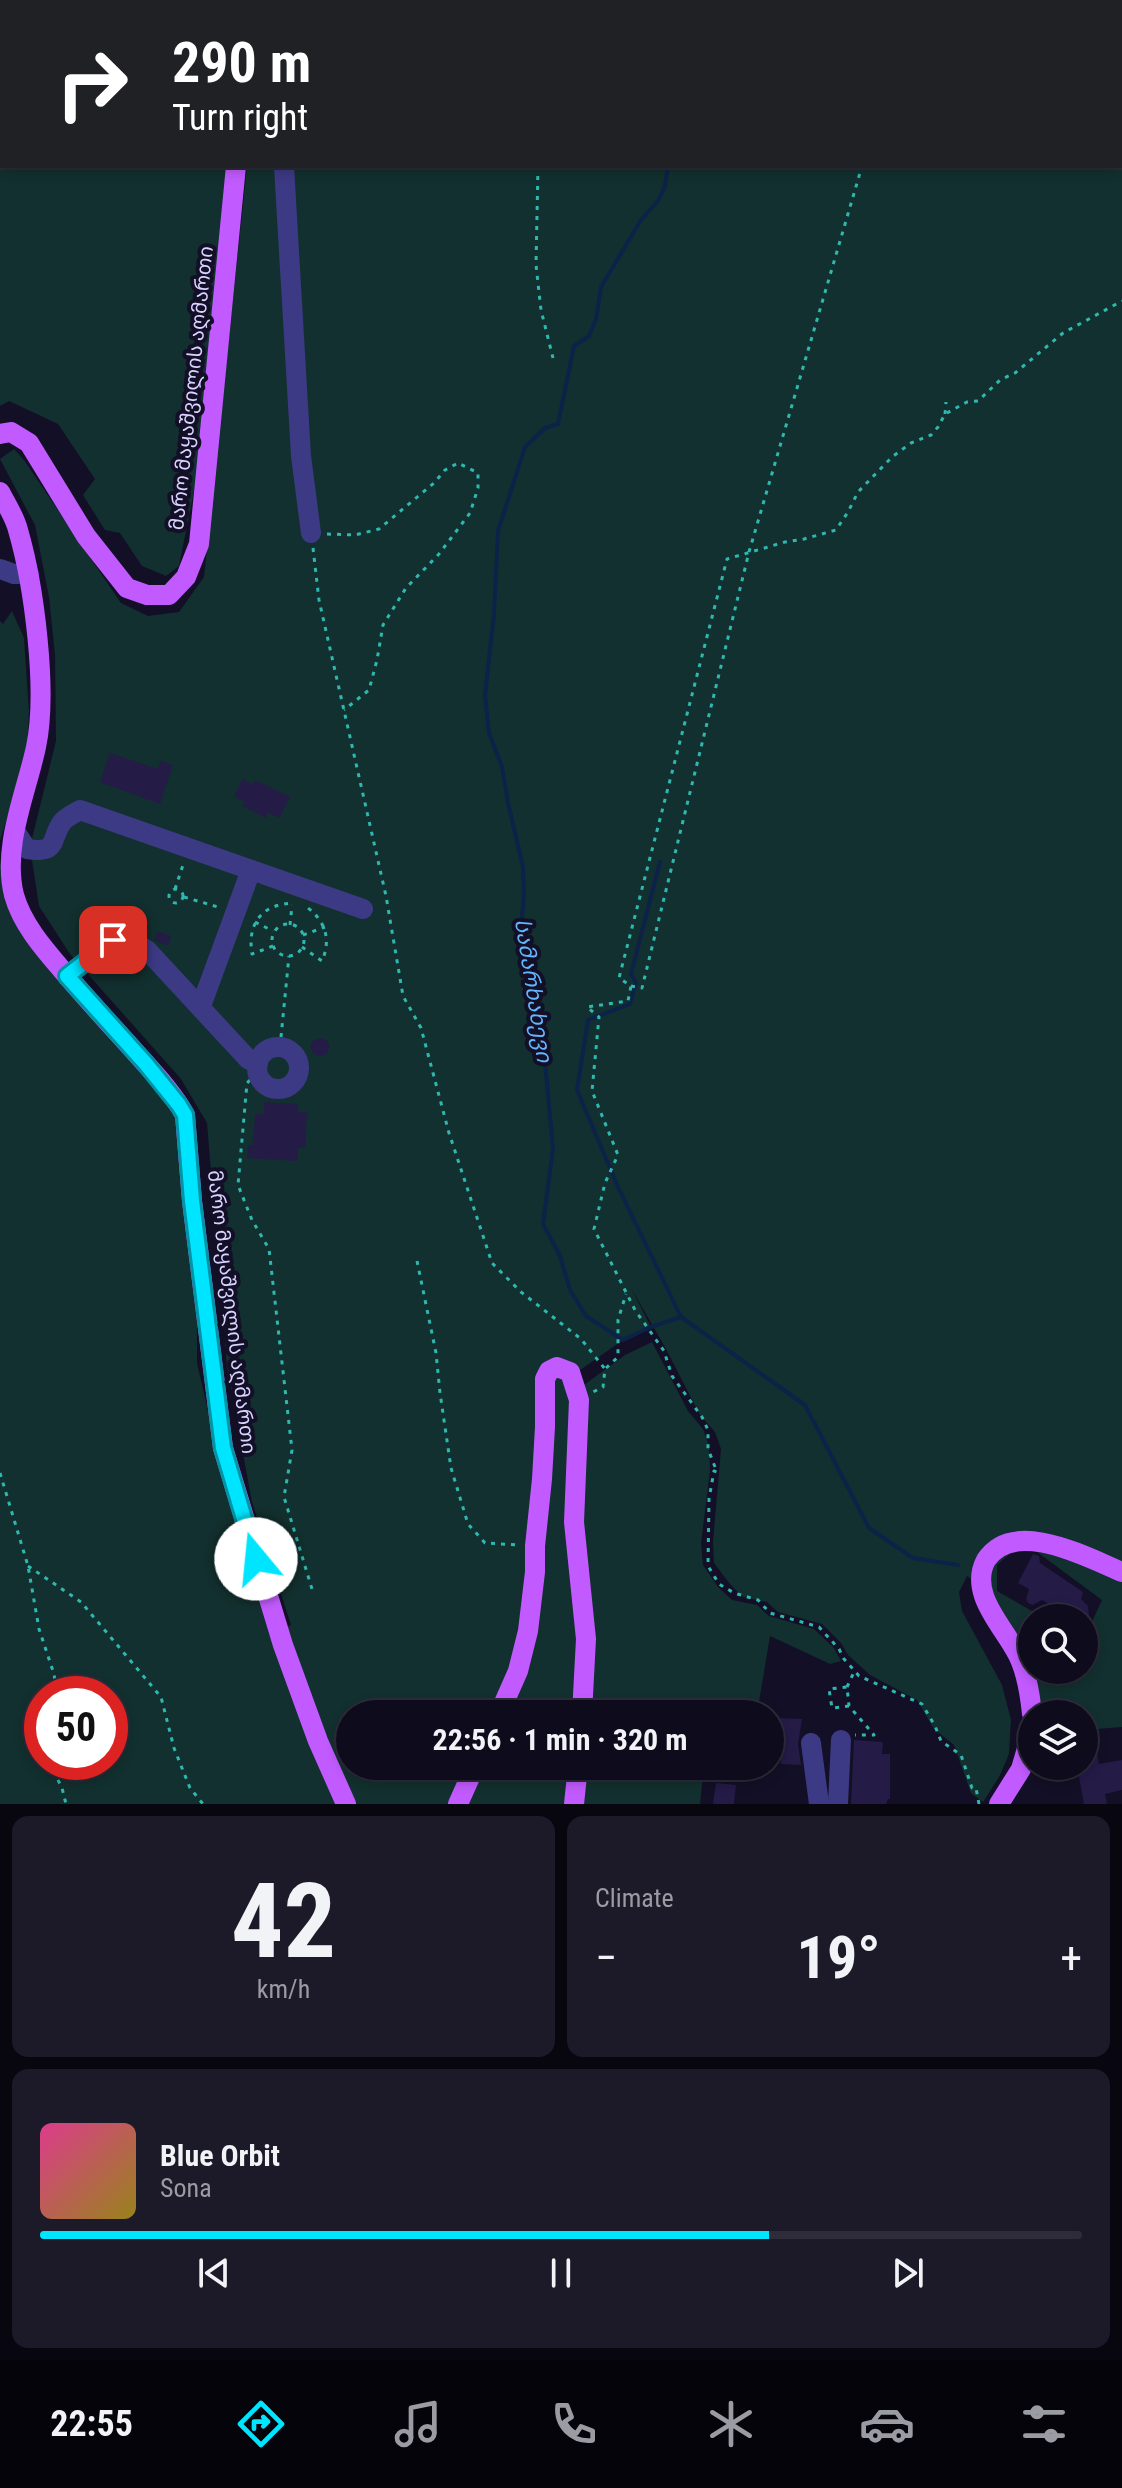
<!DOCTYPE html>
<meta charset="utf-8">
<style>
:root{--surface:#0e0b1c;--page:#1c1929;--text:#f1f3f6;--muted:#9b9ba3;--line:#2e2b3b;--accent:#00e5ff}
body{margin:0;font-family:"Roboto Condensed","Noto Sans Georgian",sans-serif;background:var(--page);color:var(--text);height:100vh;display:flex;flex-direction:column;font-size:30px;white-space:nowrap}
*{box-sizing:border-box;margin:0}
p{font-size:26px;color:var(--muted)}
.icon{flex:none;width:44px;height:44px;fill:none;stroke:currentColor;stroke-width:2;stroke-linecap:round;stroke-linejoin:round}
.map{position:relative;height:1804px;overflow:hidden}
.side{display:flex;flex-direction:column;gap:12px;padding:12px;background:#08060f;flex:1}
.side>*{flex:none}
.top-card{position:absolute;left:0px;top:0px;width:1122px;height:168px;box-shadow:0 4px 12px #0003,0 0 0 2px var(--line);background:#202124;color:#fff;overflow:hidden}
.buttons{position:absolute;left:1018px;top:1604px;display:grid;gap:16px}
.buttons a{display:grid;place-items:center;width:80px;height:80px;border-radius:50%;background:var(--surface);box-shadow:0 4px 12px #0003,0 0 0 2px var(--line);font-size:40px}
.speed{position:absolute;left:24px;top:1676px;display:flex;gap:16px;font-size:40px;font-weight:700;text-align:center}
.speed>*{display:grid;place-content:center;width:104px;height:104px;border-radius:50%;background:var(--surface);box-shadow:0 4px 12px #0003,0 0 0 2px var(--line);line-height:1}
.speed .limit{border:12px solid #d22;background:#fff;color:#111}
.pin{position:absolute;display:grid;place-items:center;width:68px;height:68px;color:#fff;margin:-34px;border-radius:16px;box-shadow:0 4px 12px #0006}
.me{position:absolute;width:88px;margin:-44px;rotate:343deg;stroke-linejoin:round;filter:drop-shadow(0 0 6px #0008)}
.turn{display:flex;align-items:center;gap:28px;height:168px;padding:0 40px;font-size:36px}
.turn .icon{width:104px;height:104px;stroke-width:2.5}
.turn b{display:block;font-size:56px;line-height:68px}
.big{font-size:60px;font-weight:700;line-height:1.1}
.side .card{flex:1;display:flex;flex-direction:column;justify-content:center;gap:12px;min-width:0;padding:0 28px;border-radius:16px;background:var(--page)}
.side .dial{align-items:center;gap:0}
.dial b{font-size:104px;line-height:1}
.song{display:flex;align-items:center;gap:24px}
.cover{width:96px;height:96px;border-radius:12px;background:linear-gradient(135deg,hsl(330 70% 55%),hsl(50 70% 35%))}
.played{height:8px;border-radius:4px;background:linear-gradient(90deg,var(--accent) 70%,var(--line) 70%)}
.keys{display:flex;justify-content:space-around;direction:ltr}
.heat{display:flex;justify-content:space-between;align-items:center;font-size:44px;direction:ltr}
.side .tiles{flex:1;display:grid;gap:12px;grid-template-columns:1fr 1fr}
.card:last-child{grid-column:span 2}
.trip{position:absolute;left:336px;top:1700px;width:448px;height:80px;border-radius:40px;background:var(--surface);box-shadow:0 4px 12px #0003,0 0 0 2px var(--line);font-weight:700;line-height:80px;text-align:center}
.tab-bar{display:flex;height:128px;justify-content:space-around;align-items:center;background:#06040b;color:var(--muted)}
.tab-bar .icon{width:56px;height:56px}
.tab-bar .on{color:var(--accent)}
.tab-bar b{font-size:36px;color:var(--text)}
.map>svg:first-child{display:block}
</style>
<div class="map">
<svg width="1122" height="1804" viewBox="0 0 1122 1804">
<rect width="100%" height="100%" fill="#130f26"/>
<g fill="#12302f" fill-rule="evenodd">
<polygon points="0,0 245,0 245,2 2,2 2,166 231,166 200,461 179,566 166,576 142,566 120,533 105,530 83,495 95,479 58,424 9,401 0,406"/>
<path d="M264,0H1122V1727L1084,1730V1714H1032L981,1585L967,1576L959,1592L962,1611L1002,1685L1011,1720L1009,1754L999,1777L983,1802L971,1793L954,1745L934,1729L917,1700L870,1675L848,1655L841,1643L822,1624L778,1612L767,1602L743,1597L730,1584L714,1563L713,1542L721,1449L715,1432L700,1415L666,1349L631,1288L651,1327L623,1340L573,1375L577,1390L625,1355L652,1342L688,1411L703,1429L709,1446L710,1471L701,1543L703,1565L718,1587L732,1600L757,1605L769,1616L814,1629L834,1648L841,1661L830,1664L770,1636L757,1714H350V1766H578L574,1804H0V857L2,872L14,912L177,1114L197,1299V1363L228,1497L270,1637L291,1625L252,1502L227,1367L207,1123L181,1079L70,954L39,906L30,847L56,741L55,655L49,597L35,525L0,459L14,449L24,460L121,603L148,616L179,612L204,577L247,166H1120V2H263ZM1016,1548L1037,1552L1102,1600L1084,1639V1670H1032V1618H1044L997,1591V1565ZM42,1694H110V1762H42Z"/>
<polygon points="12,611 24,638 29,712 27,752 0,841 0,621 3,624"/>
<polygon points="582,1766 704,1766 700,1804 578,1804"/>
</g>
<g fill="none" stroke-linecap="round" stroke-linejoin="round">
<g stroke="#0c2248" stroke-width="4">
<polyline points="686,2 686,0"/>
<polyline points="668,166 665,186 658,201 641,220 601,287 596,319 589,336 574,346 558,424 545,428 525,447 498,531 494,614 485,695 489,733 502,767 508,803 523,867 524,895 521,928 535,968 533,991 545,1062 553,1149 543,1224 560,1256 570,1290 586,1316 623,1340 651,1327 681,1317 805,1405 869,1528 913,1558 958,1565"/>
<polyline points="660,862 631,974 636,983 630,1004 588,1020 577,1090 618,1187 681,1317"/>
</g>
</g>
<g fill="#241b47">
<polygon points="110,753 158,769 160,761 173,765 160,804 100,782"/>
<polygon points="243,779 253,784 255,780 290,797 279,818 268,812 266,818 242,806 245,802 234,796"/>
<polygon points="123,909 137,914 132,928 118,927"/>
<polygon points="157,931 171,936 168,946 155,940"/>
<circle cx="320" cy="1047" r="9"/>
<polygon points="264,1102 298,1104 298,1112 307,1112 305,1148 298,1147 297,1161 247,1158 248,1145 253,1145 255,1114 264,1114"/>
<polygon points="1033,1554 1039,1556 1040,1563 1083,1592 1081,1599 1088,1606 1089,1615 1086,1618 1073,1618 1042,1600 1033,1605 1028,1603 1026,1599 1029,1589 1018,1583"/>
<polygon points="777,1718 802,1719 798,1744 801,1765 781,1764 781,1755 774,1755"/>
<polygon points="854,1740 883,1742 882,1754 890,1754 890,1799 888,1799 886,1804 851,1804"/>
<polygon points="1096,1748 1099,1764 1122,1760 1122,1790 1105,1794 1107,1804 1084,1804 1077,1766 1084,1766 1084,1750"/>
<polygon points="716,1783 736,1785 734,1804 713,1804"/>
</g>
<g fill="none" stroke-linecap="round" stroke-linejoin="round">
<g stroke="#2fb8b0" stroke-width="3" stroke-dasharray="4 6" stroke-linecap="butt">
<polyline points="979,0 980,2"/>
<polyline points="1088,0 1088,2"/>
<polyline points="540,2 540,0"/>
<polyline points="909,2 910,0"/>
<polyline points="1120,7 1122,7"/>
<polyline points="1120,142 1122,151"/>
<polyline points="538,166 536,265 541,310 553,358"/>
<polyline points="945,414 946,402"/>
<polyline points="327,534 355,535 379,529 434,483 445,470 458,463 478,473 478,488 470,513 439,554 406,588 383,625 377,660 369,690 344,710"/>
<polyline points="313,548 319,600 386,896 403,996 421,1028 449,1133 492,1263 521,1292 581,1339 605,1369 603,1387 593,1392"/>
<circle cx="176" cy="896" r="7"/>
<polyline points="175,889 183,865"/>
<polyline points="184,897 218,907"/>
<polyline points="255,922 273,931"/>
<circle cx="288" cy="940" r="16"/>
<polyline points="290,925 292,905"/>
<polyline points="303,935 325,927"/>
<path d="M273,946L252,954C247,923 262,904 294,903"/>
<path d="M302,947L322,961C331,940 326,922 308,908"/>
<polyline points="631,986 642,988 749,552 862,166"/>
<polyline points="280,1047 289,956"/>
<polyline points="250,1080 247,1083 238,1185 252,1220 269,1249 292,1450 284,1497 312,1589"/>
<polyline points="417,1261 436,1353 440,1393 451,1468 468,1524 485,1543 520,1545"/>
<polyline points="606,1368 618,1357 618,1320 626,1294"/>
<polyline points="0,1473 28,1566 39,1629 54,1674 57,1694"/>
<polyline points="28,1566 81,1602 161,1697 174,1748 190,1788 203,1804"/>
<polyline points="847,1687 854,1672"/>
<polyline points="849,1706 832,1708 829,1689 847,1687 849,1706 874,1735 855,1735"/>
<polyline points="49,1762 62,1788 66,1804"/>
<polyline points="979,1804 976,1788 972,1788 961,1755 941,1741 935,1726 922,1704 859,1676 844,1659 839,1649 819,1627 770,1613 758,1600 734,1593 719,1584 708,1566 709,1499 714,1471 717,1472 708,1449 708,1430 702,1417 672,1376 664,1351 635,1310 594,1229 605,1183 618,1155 592,1091 599,1017 587,1007 628,1001 631,986 619,978 727,559 785,542 804,539 836,530 848,512 858,492 892,457 911,443 931,435 938,427 945,414 967,402 978,401 1000,380 1015,373 1063,333 1122,301"/>
</g>
<g stroke="#3d3a85" stroke-width="20">
<polyline points="269,0 270,2"/>
<polyline points="284,166 301,456 311,533"/>
<polyline points="0,569 14,574 29,574"/>
<path d="M15,831L27,849C60,854 49,839 63,821C67,817 75,813 80,810L363,909"/>
<polyline points="67,976 113,940 132,941 147,950 248,1059 258,1064"/>
<polyline points="201,1006 251,870"/>
<circle cx="278" cy="1068" r="21"/>
<polyline points="811,1743 819,1804"/>
<polyline points="838,1804 841,1740"/>
</g>
<g stroke="#c25bff" stroke-width="20">
<polyline points="252,2 252,0"/>
<polyline points="0,434 11,432 29,443 86,536 127,588 147,595 169,595 186,577 199,544 236,166"/>
<path d="M0,492C6,504 15,517 18,530C34,585 48,691 36,747C26,794 2,846 14,895C22,924 44,949 63,971C84,996 106,1020 128,1044C147,1066 171,1089 185,1115L192,1201L223,1448L283,1645L318,1741L346,1804"/>
<polyline points="499,1714 518,1671 528,1631 535,1572 535,1546 542,1479 545,1427 545,1379 549,1371 557,1367 570,1372 579,1400 574,1522 586,1639 582,1714"/>
<path d="M1032,1714C1030,1694 1027,1673 1018,1655C1008,1635 991,1617 984,1596C980,1584 980,1571 986,1560C1014,1517 1088,1558 1122,1572"/>
<polyline points="458,1804 475,1766"/>
<polyline points="574,1804 578,1766"/>
<polyline points="999,1804 1021,1769 1032,1731"/>
</g>
</g>
<g fill="none" stroke-linecap="round" stroke-linejoin="round">
<g stroke="#0095a6" stroke-width="20">
<polyline id="route" points="113,940 67,976 146,1064 179,1105 185,1115 192,1201 223,1448 256,1559"/>
</g>
<use href="#route" stroke="#00e5ff" stroke-width="14"/>
</g>
<g text-anchor="middle" stroke-width="8" stroke-linejoin="round" paint-order="stroke">
<g font-size="20" fill="#d9d4ff" stroke="#130f26">
<text transform="translate(191 388) rotate(-84)" y="7">მარო მაყაშვილის აღმართი</text>
<text transform="translate(232 1312) rotate(83)" y="7">მარო მაყაშვილის აღმართი</text>
</g>
<g font-size="22" font-style="italic" fill="#62b6ff" stroke="#130f26">
<text transform="translate(534 990) rotate(81)" y="8">სამარხახევი</text>
</g>
</g>
</svg>
<div class="buttons">
<a><svg class="icon" aria-label="search" viewBox="0 0 24 24"><circle cx="10" cy="10" r="6"/><path d="M15 15l6 6"/></svg></a>
<a><svg class="icon" aria-label="layers" viewBox="0 0 24 24"><path d="M12 4l9 5-9 5-9-5zM3 14l9 5 9-5"/></svg></a>
</div>
<div class="speed"><div class="limit">50</div></div>
<div class="pin" style="left:113px;top:940px;background:#d93025"><svg class="icon" aria-label="arrive" viewBox="0 0 24 24"><path d="M6 21V4h12l-3 4 3 4H6"/></svg></div>
<svg class="me" style="left:256px;top:1559px" viewBox="-20 -20 40 40"><circle r="19" fill="#fff"/><path d="M0-13L10 11 0 6-10 11z" fill="#00e5ff"/></svg>
<div class="trip">22:56 · 1 min · 320 m</div>
<div class="top-card">
<div class="turn"><svg class="icon" aria-label="right" viewBox="0 0 24 24"><path d="M7 20v-9h11M14 6l5 5-5 5"/></svg><div><b>290 m</b>Turn right</div></div>
</div>
</div>
<section class="side">
<div class="tiles">
<div class="card dial"><b>42</b><p>km/h</p></div>
<div class="card"><p>Climate</p>
<div class="heat"><a>−</a><b class="big">19°</b><a>+</a></div>
</div>
<div class="card">
<div class="song"><i class="cover"></i><div><b>Blue Orbit</b><p>Sona</p></div></div>
<div class="played"></div>
<div class="keys"><svg class="icon" aria-label="previous" viewBox="0 0 24 24"><path d="M18 5L8 12l10 7zM5 5v14"/></svg><svg class="icon" aria-label="pause" viewBox="0 0 24 24"><path d="M8 5v14M16 5v14"/></svg><svg class="icon" aria-label="next" viewBox="0 0 24 24"><path d="M6 5l10 7-10 7zM19 5v14"/></svg></div>
</div>
</div>
</section>
<nav class="tab-bar">
<b>22:55</b>
<svg class="icon on" aria-label="directions" viewBox="0 0 24 24"><path d="M12 3l9 9-9 9-9-9zM9 14v-3h6M13 9l2 2-2 2"/></svg>
<svg class="icon" aria-label="music" viewBox="0 0 24 24"><path d="M9 18V5l10-2v13"/><circle cx="6" cy="18" r="3"/><circle cx="16" cy="16" r="3"/></svg>
<svg class="icon" aria-label="phone" viewBox="0 0 24 24"><path d="M5 4h4l2 5-3 2q2 4 5 5l2-3 5 2v4C11 20 4 13 5 4z"/></svg>
<svg class="icon" aria-label="climate" viewBox="0 0 24 24"><path d="M12 3v18M4 7l16 10M4 17L20 7"/></svg>
<svg class="icon" aria-label="car" viewBox="0 0 24 24"><path d="M5 17H2v-5l4-1 3-4h7l3 4 3 1v5h-3M9 17h6M6 11h13"/><circle cx="7" cy="17" r="2"/><circle cx="17" cy="17" r="2"/></svg>
<svg class="icon" aria-label="filters" viewBox="0 0 24 24"><path d="M4 7h16M4 17h16"/><circle cx="9" cy="7" r="2"/><circle cx="15" cy="17" r="2"/></svg>
</nav>
